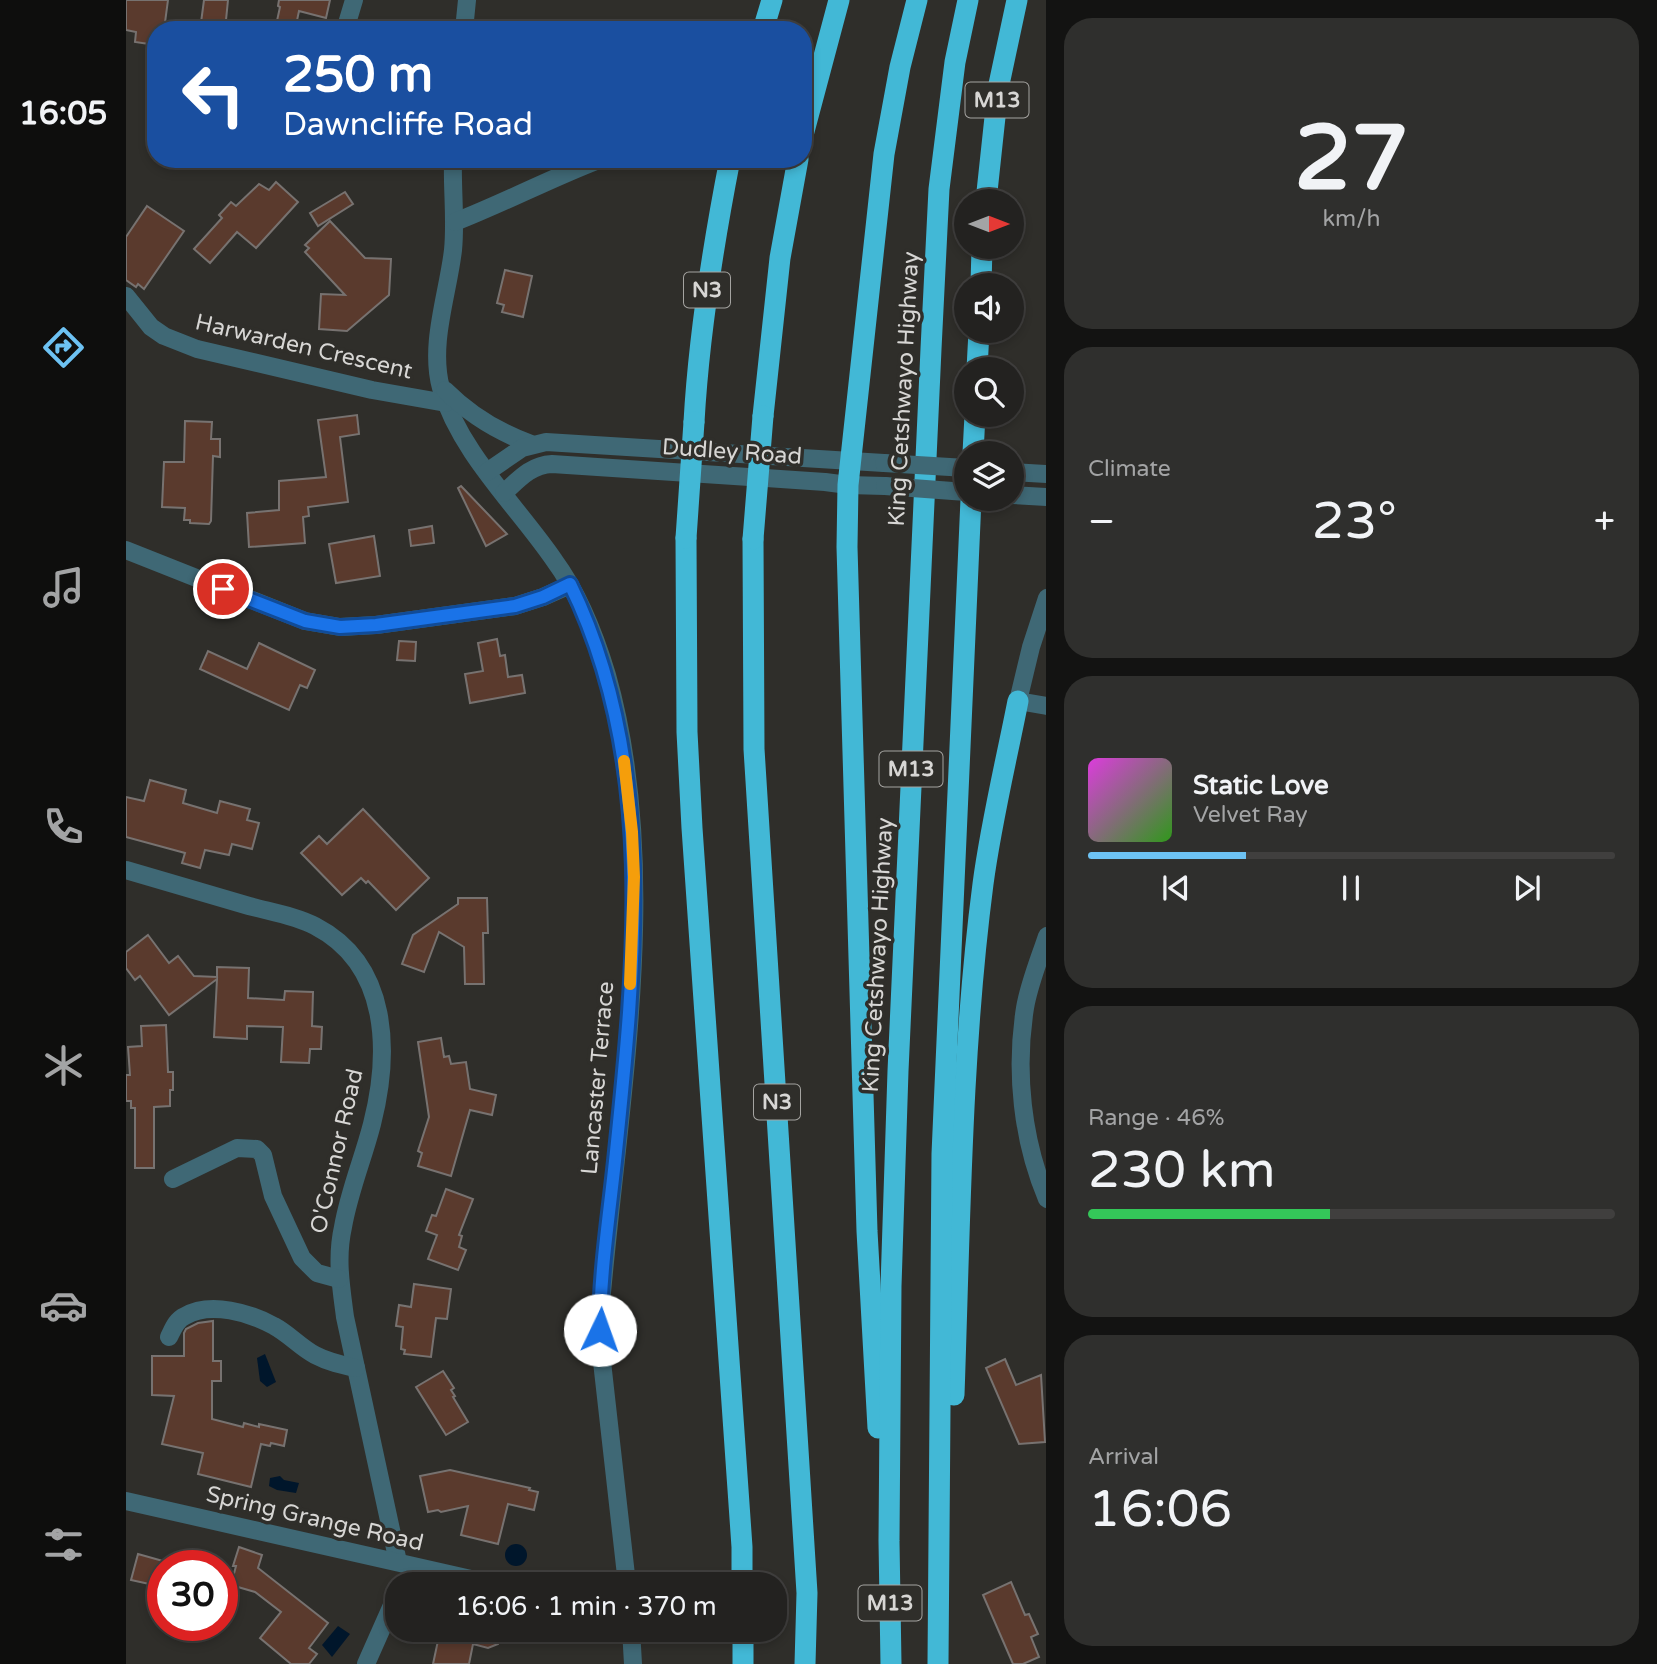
<!DOCTYPE html>
<meta charset="utf-8">
<style>
:root{--surface:#232220;--page:#2f2f2d;--text:#f1f3f6;--muted:#a3a4a5;--line:#403f3e;--accent:#6dc2f3}
body{margin:0;font-family:"Varela Round",sans-serif;background:var(--page);color:var(--text);height:100vh;display:flex;flex-direction:column;font-size:26px;white-space:nowrap}
*{box-sizing:border-box;margin:0}
p{font-size:23px;color:var(--muted)}
.icon{flex:none;width:38px;height:38px;fill:none;stroke:currentColor;stroke-width:2;stroke-linecap:round;stroke-linejoin:round}
.map{position:relative;flex:1;overflow:hidden}
.details{display:flex;flex-direction:column;gap:18px;padding:18px;background:#131312;width:611px}
.details>*{flex:none}
.guide{position:absolute;left:21px;top:21px;width:665px;height:147px;border-radius:28px;box-shadow:0 4px 10px #0003,0 0 0 2px var(--line);background:#1a4fa0;color:#fff;overflow:hidden}
.needle{width:46px;rotate:90deg}
.controls{position:absolute;left:828px;top:189px;display:grid;gap:14px}
.controls a{display:grid;place-items:center;width:70px;height:70px;border-radius:50%;background:var(--surface);box-shadow:0 4px 10px #0003,0 0 0 2px var(--line);font-size:35px}
.speed{position:absolute;left:21px;top:1550px;display:flex;gap:14px;font-size:35px;font-weight:700;text-align:center}
.speed>*{display:grid;place-content:center;width:91px;height:91px;border-radius:50%;background:var(--surface);box-shadow:0 4px 10px #0003,0 0 0 2px var(--line);line-height:1}
.speed .limit{border:10px solid #d22;background:#fff;color:#111}
.pin{position:absolute;display:grid;place-items:center;width:60px;height:60px;color:#fff;margin:-30px;border:4px solid #fff;border-radius:50%;box-shadow:0 2px 7px #0007}
.me{position:absolute;width:77px;margin:-38px;rotate:3deg;stroke-linejoin:round;filter:drop-shadow(0 0 5px #0008)}
.turn{display:flex;align-items:center;gap:24px;height:147px;padding:0 21px;font-size:32px}
.turn .icon{width:91px;height:91px;stroke-width:2.5}
.turn b{display:block;font-size:49px;line-height:60px}
.big{font-size:52px;font-weight:600;line-height:1.1}
.details .widget{flex:1;display:flex;flex-direction:column;justify-content:center;gap:10px;min-width:0;padding:0 24px;border-radius:28px;background:var(--page)}
.details .dial{align-items:center;gap:0}
.dial b{font-size:91px;line-height:1}
.song{display:flex;align-items:center;gap:21px}
.cover{width:84px;height:84px;border-radius:10px;background:linear-gradient(135deg,hsl(300 70% 55%),hsl(110 70% 35%))}
.played{height:7px;border-radius:4px;background:linear-gradient(90deg,var(--accent) 30%,var(--line) 30%)}
.keys{display:flex;justify-content:space-around;direction:ltr}
.heat{display:flex;justify-content:space-between;align-items:center;font-size:38px;direction:ltr}
.charge{height:10px;border-radius:5px;background:linear-gradient(90deg,#34c759 46%,var(--line) 0)}
.trip{position:absolute;left:259px;top:1572px;width:402px;height:70px;border-radius:28px;background:var(--surface);box-shadow:0 4px 10px #0003,0 0 0 2px var(--line);font-weight:600;line-height:70px;text-align:center}
main{display:flex;flex:1;min-height:0}
.tab-bar{display:flex;flex-direction:column;width:126px;justify-content:space-around;align-items:center;background:#0e0e0d;color:var(--muted)}
.tab-bar .icon{width:49px;height:49px}
.tab-bar .selected{color:var(--accent)}
.tab-bar b{font-size:32px;color:var(--text)}
.map>svg:first-child{display:block}
</style>
<main>
<nav class="tab-bar">
<b>16:05</b>
<svg class="icon selected" aria-label="directions" viewBox="0 0 24 24"><path d="M12 3l9 9-9 9-9-9zM9 14v-3h6M13 9l2 2-2 2"/></svg>
<svg class="icon" aria-label="music" viewBox="0 0 24 24"><path d="M9 18V5l10-2v13"/><circle cx="6" cy="18" r="3"/><circle cx="16" cy="16" r="3"/></svg>
<svg class="icon" aria-label="phone" viewBox="0 0 24 24"><path d="M5 4h4l2 5-3 2q2 4 5 5l2-3 5 2v4C11 20 4 13 5 4z"/></svg>
<svg class="icon" aria-label="climate" viewBox="0 0 24 24"><path d="M12 3v18M4 7l16 10M4 17L20 7"/></svg>
<svg class="icon" aria-label="car" viewBox="0 0 24 24"><path d="M5 17H2v-5l4-1 3-4h7l3 4 3 1v5h-3M9 17h6M6 11h13"/><circle cx="7" cy="17" r="2"/><circle cx="17" cy="17" r="2"/></svg>
<svg class="icon" aria-label="filters" viewBox="0 0 24 24"><path d="M4 7h16M4 17h16"/><circle cx="9" cy="7" r="2"/><circle cx="15" cy="17" r="2"/></svg>
</nav>
<div class="map">
<svg width="921" height="1664" viewBox="0 0 921 1664">
<rect width="100%" height="100%" fill="#2f2e2a"/>
<g fill="#00162b">
<polygon points="139,1354 150,1382 141,1387 134,1381 131,1358"/>
<polygon points="154,1476 158,1480 173,1483 170,1493 151,1490 143,1486 144,1478"/>
<circle cx="390" cy="1555" r="11"/>
<polygon points="212,1626 224,1634 206,1657 196,1645"/>
</g>
<g fill="#5a3a2d" stroke="#777270" stroke-width="2">
<polygon points="0,0 42,0 38,30 30,30 30,45 9,42 10,32 0,30"/>
<polygon points="78,0 102,0 99,30 74,30"/>
<polygon points="153,0 204,0 200,18 173,11 169,30 149,30 154,7 152,6"/>
<polygon points="150,182 172,202 130,248 111,232 84,263 68,249 96,218 93,215 105,202 110,206 133,184 143,190"/>
<polygon points="219,192 227,204 192,226 184,213"/>
<polygon points="21,206 58,231 18,289 12,284 10,287 0,280 0,237"/>
<polygon points="204,221 239,258 265,259 263,295 221,331 193,329 195,294 219,295 179,252 183,248 179,245"/>
<polygon points="379,270 406,276 397,317 376,312 378,305 371,303"/>
<polygon points="231,415 233,434 214,437 222,502 182,507 183,516 177,517 179,543 123,547 121,513 153,510 153,481 200,477 192,420"/>
<polygon points="59,421 86,422 85,439 94,439 94,457 87,456 85,521 83,524 64,523 64,520 58,520 59,508 36,507 38,462 58,462"/>
<polygon points="335,486 381,534 360,546 332,488"/>
<polygon points="306,526 308,543 285,546 283,530"/>
<polygon points="248,536 254,576 210,583 203,544"/>
<polygon points="371,639 374,656 379,655 382,677 396,675 399,693 344,703 339,674 357,671 352,643"/>
<polygon points="273,641 290,642 289,661 271,660"/>
<polygon points="133,643 189,670 181,688 174,685 163,710 74,669 82,651 121,669"/>
<polygon points="24,780 60,790 57,803 91,813 94,801 124,809 121,820 133,823 126,849 106,844 103,855 79,850 74,868 56,863 59,853 0,837 0,797 18,801"/>
<polygon points="237,809 303,878 270,910 242,881 240,883 235,878 216,895 175,853 193,836 201,844"/>
<polygon points="332,898 361,898 362,933 357,933 358,984 339,984 338,947 313,932 298,972 276,964 287,935 332,904"/>
<polygon points="22,935 43,963 52,956 68,976 91,977 91,967 123,968 122,998 158,1000 159,991 187,992 186,1026 196,1027 195,1049 184,1049 183,1063 155,1062 157,1027 121,1026 121,1039 88,1037 91,979 43,1015 14,976 9,980 0,968 0,952"/>
<polygon points="40,1025 42,1072 47,1072 47,1090 44,1090 44,1106 28,1107 28,1168 9,1168 9,1108 5,1108 5,1101 0,1101 0,1075 4,1075 2,1047 16,1046 15,1026"/>
<polygon points="315,1038 318,1057 323,1056 325,1064 340,1062 344,1089 370,1095 366,1115 344,1110 325,1176 292,1166 296,1153 292,1151 303,1117 292,1042"/>
<polygon points="320,1189 347,1199 333,1235 336,1236 333,1247 340,1250 332,1270 302,1259 311,1235 300,1231 306,1215 310,1216"/>
<polygon points="288,1284 325,1289 321,1319 310,1318 305,1357 278,1354 279,1350 275,1349 277,1327 270,1326 273,1305 285,1307"/>
<polygon points="87,1321 87,1361 95,1361 95,1381 86,1381 86,1419 117,1427 118,1423 133,1427 133,1424 161,1430 158,1446 145,1443 144,1446 135,1444 125,1487 72,1474 77,1453 36,1444 48,1396 26,1395 26,1356 58,1356 58,1333 60,1329 72,1323"/>
<polygon points="879,1359 890,1385 915,1375 919,1442 893,1444 860,1368"/>
<polygon points="317,1371 328,1388 325,1390 329,1396 327,1397 342,1422 320,1435 290,1387"/>
<polygon points="324,1470 404,1488 403,1490 412,1492 408,1510 382,1504 372,1544 335,1535 342,1506 315,1512 312,1510 302,1512 294,1476"/>
<polygon points="113,1547 136,1555 132,1568 202,1623 183,1648 191,1654 183,1664 165,1664 134,1638 155,1612 129,1592 105,1585 110,1566 107,1566"/>
<polygon points="12,1554 37,1561 37,1587 5,1580"/>
<polygon points="885,1582 899,1615 903,1614 912,1634 905,1637 913,1657 897,1664 887,1664 857,1595"/>
<polygon points="310,1629 375,1629 372,1644 362,1648 347,1644 343,1664 307,1664 313,1636 309,1636"/>
</g>
<g fill="none" stroke-linecap="round" stroke-linejoin="round">
<g stroke="#3f6875" stroke-width="18">
<polyline points="219,30 228,0"/>
<polyline points="338,30 341,0"/>
<path d="M327,159C326,190 330,220 327,250C322,294 303,344 315,388C334,453 391,506 428,560C453,594 469,635 481,675C538,876 491,1110 474,1315V1344L501,1584"/>
<path d="M329,222C378,203 425,178 475,159"/>
<polyline points="0,296 25,327 38,336 71,349 246,390 320,403"/>
<path d="M319,390C344,415 372,432 405,444"/>
<polyline points="361,472 396,448 420,442 758,463"/>
<polyline points="886,472 921,474"/>
<path d="M378,493C393,479 405,465 426,464L699,482L722,485L759,486"/>
<polyline points="886,495 921,497"/>
<polyline points="0,550 179,621 214,627 250,625 389,606 417,597 444,585"/>
<polyline points="921,598 905,647 892,701 921,706"/>
<path d="M0,870C41,882 82,894 123,906C145,912 170,916 189,926C264,965 264,1053 246,1124C237,1159 223,1192 217,1227C210,1258 215,1286 219,1317L272,1562"/>
<path d="M921,936C913,960 903,984 899,1008C889,1071 896,1140 921,1199"/>
<polyline points="47,1179 111,1148 131,1149 137,1155 147,1196 176,1258 191,1273 213,1279"/>
<path d="M43,1337C47,1329 50,1320 59,1316C84,1301 125,1313 148,1326C163,1334 174,1347 189,1355C202,1362 216,1365 230,1368"/>
<polyline points="0,1501 367,1584"/>
<polyline points="505,1629 507,1664"/>
<polyline points="240,1664 271,1594"/>
</g>
<g stroke="#42b8d6" stroke-width="21">
<polyline points="637,30 646,0"/>
<polyline points="677,135 713,0"/>
<polyline points="860,201 872,89 891,0"/>
<polyline points="855,285 856,247"/>
<polyline points="851,369 853,331"/>
<polyline points="637,416 654,258 672,159"/>
<path d="M568,422C573,333 587,246 604,159"/>
<polyline points="847,453 849,415"/>
<polyline points="560,538 561,732 566,828 616,1547 616,1584"/>
<polyline points="627,539 628,749 681,1593 679,1664"/>
<path d="M828,1395C834,1225 835,1053 857,884C865,823 880,762 892,701"/>
<polyline points="752,1428 741,1231 721,547 722,485 758,154 774,67 791,0"/>
<polyline points="617,1629 617,1664"/>
<polyline points="765,1664 763,1541 765,1286 772,1071 805,349 813,189 829,62 842,0"/>
<polyline points="812,1664 816,1154 845,499"/>
</g>
<g stroke="#3f6875" stroke-width="18">
<polyline points="758,463 840,468"/>
<polyline points="759,486 840,492"/>
</g>
<g stroke="#42b8d6" stroke-width="21">
<polyline points="560,538 568,422"/>
<polyline points="627,539 637,416"/>
</g>
</g>
<g fill="none" stroke-linecap="round" stroke-linejoin="round">
<g stroke="#114b97" stroke-width="18">
<path id="route" d="M97,589L179,621L214,627L250,625L389,606L417,597L444,584C532,763 509,970 489,1161C483,1217 474,1274 474,1330"/>
</g>
<use href="#route" stroke="#1a73e8" stroke-width="12"/>
<polyline stroke="#f59e0b" stroke-width="12" points="498,761 506,832 508,877 504,984"/>
</g>
<g text-anchor="middle" stroke-width="7" stroke-linejoin="round" paint-order="stroke">
<g fill="#2f2e2a" stroke="#a5a4a1" stroke-width="2">
<rect x="839.5" y="82.5" width="63" height="35" rx="5"/>
<rect x="558" y="272.5" width="46" height="35" rx="5"/>
<rect x="753.5" y="751.5" width="63" height="35" rx="5"/>
<rect x="628" y="1084.5" width="46" height="35" rx="5"/>
<rect x="732.5" y="1585.5" width="63" height="35" rx="5"/>
</g>
<g font-size="21" font-weight="bold" fill="#d7d6d4">
<text x="871" y="107">M13</text>
<text x="581" y="297">N3</text>
<text x="785" y="776">M13</text>
<text x="651" y="1109">N3</text>
<text x="764" y="1610">M13</text>
</g>
<g font-size="23" fill="#d7d6d4" stroke="#2f2e2a">
<text transform="translate(178 346) rotate(13)" y="8">Harwarden Crescent</text>
<text transform="translate(777 389) rotate(-87)" y="8">King Cetshwayo Highway</text>
<text transform="translate(606 451) rotate(4)" y="8">Dudley Road</text>
<text transform="translate(751 955) rotate(-87)" y="8">King Cetshwayo Highway</text>
<text transform="translate(471 1078) rotate(-85)" y="8">Lancaster Terrace</text>
<text transform="translate(210 1151) rotate(-77)" y="8">O'Connor Road</text>
<text transform="translate(189 1518) rotate(13)" y="8">Spring Grange Road</text>
</g>
</g>
</svg>
<div class="controls">
<a><svg class="needle" viewBox="-14 -14 28 28"><path d="M0-13l5 13h-10z" fill="#e53935"/><path d="M0 13l5-13h-10z" fill="#a3a4a5"/></svg></a>
<a><svg class="icon" aria-label="sound" viewBox="0 0 24 24"><path d="M4 9h4l5-4v14l-5-4H4zM17 9q2 3 0 6"/></svg></a>
<a><svg class="icon" aria-label="search" viewBox="0 0 24 24"><circle cx="10" cy="10" r="6"/><path d="M15 15l6 6"/></svg></a>
<a><svg class="icon" aria-label="layers" viewBox="0 0 24 24"><path d="M12 4l9 5-9 5-9-5zM3 14l9 5 9-5"/></svg></a>
</div>
<div class="speed"><div class="limit">30</div></div>
<div class="pin" style="left:97px;top:589px;background:#d93025"><svg class="icon" aria-label="arrive" viewBox="0 0 24 24"><path d="M6 21V4h12l-3 4 3 4H6"/></svg></div>
<svg class="me" style="left:474px;top:1330px" viewBox="-20 -20 40 40"><circle r="19" fill="#fff"/><path d="M0-13L10 11 0 6-10 11z" fill="#1a73e8"/></svg>
<div class="trip">16:06 · 1 min · 370 m</div>
<div class="guide">
<div class="turn"><svg class="icon" aria-label="left" viewBox="0 0 24 24"><path d="M17 20v-9H6M10 6l-5 5 5 5"/></svg><div><b>250 m</b>Dawncliffe Road</div></div>
</div>
</div>
<section class="details">
<div class="widget dial"><b>27</b><p>km/h</p></div>
<div class="widget"><p>Climate</p>
<div class="heat"><a>−</a><b class="big">23°</b><a>+</a></div>
</div>
<div class="widget">
<div class="song"><i class="cover"></i><div><b>Static Love</b><p>Velvet Ray</p></div></div>
<div class="played"></div>
<div class="keys"><svg class="icon" aria-label="previous" viewBox="0 0 24 24"><path d="M18 5L8 12l10 7zM5 5v14"/></svg><svg class="icon" aria-label="pause" viewBox="0 0 24 24"><path d="M8 5v14M16 5v14"/></svg><svg class="icon" aria-label="next" viewBox="0 0 24 24"><path d="M6 5l10 7-10 7zM19 5v14"/></svg></div>
</div>
<div class="widget"><p>Range · 46%</p><b class="big">230 km</b><div class="charge"></div></div>
<div class="widget"><p>Arrival</p><b class="big">16:06</b></div>
</section>
</main>
